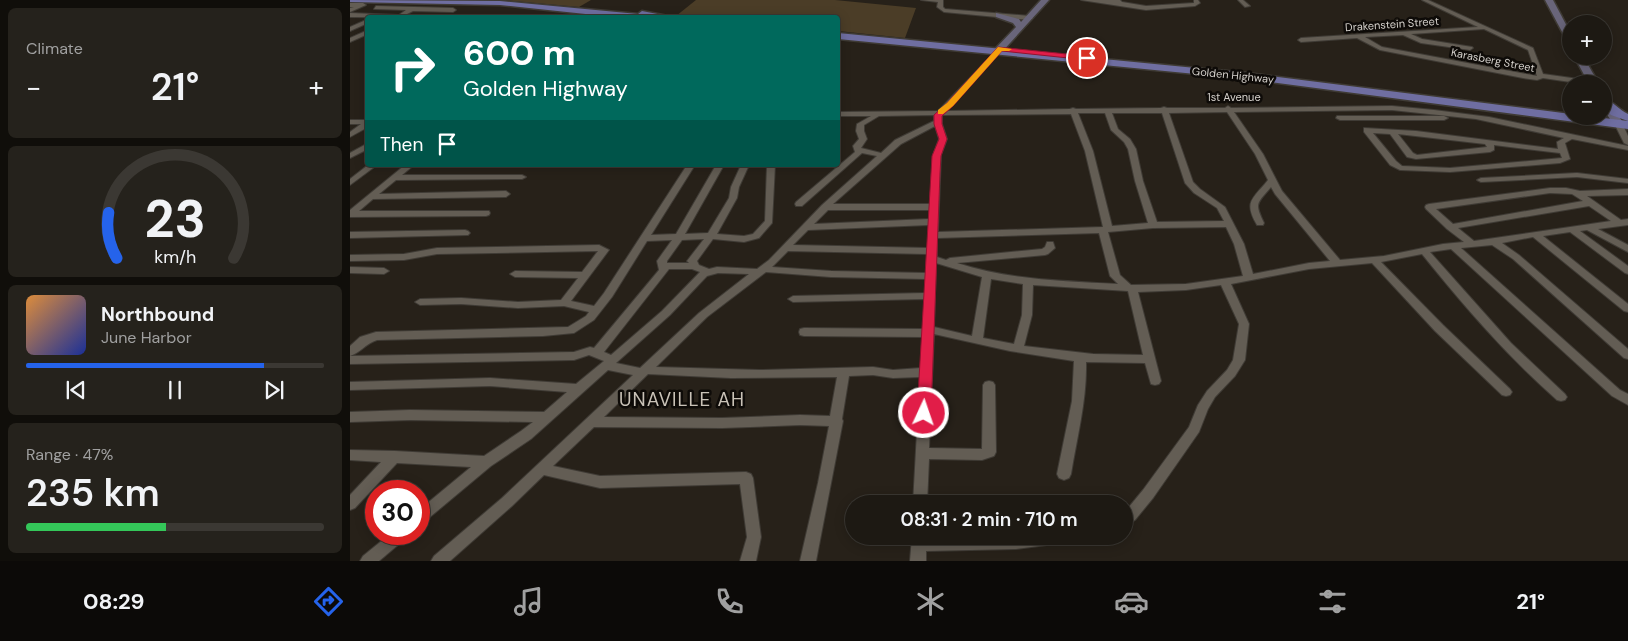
<!DOCTYPE html>
<meta charset="utf-8">
<style>
:root{--surface:#1d1913;--page:#25221c;--text:#f1f3f6;--muted:#a0a0a0;--line:#3b3833;--accent:#2563eb}
body{margin:0;font-family:"DM Sans",sans-serif;background:var(--page);color:var(--text);height:100vh;display:flex;flex-direction:column;font-size:19px;white-space:nowrap}
*{box-sizing:border-box;margin:0}
p{font-size:16px;color:var(--muted)}
.icon{flex:none;width:28px;height:28px;fill:none;stroke:currentColor;stroke-width:2;stroke-linecap:round;stroke-linejoin:round}
.map{position:relative;flex:1;overflow:hidden}
.details{display:flex;flex-direction:column;gap:8px;padding:8px;background:#100e0a;width:350px}
.details>*{flex:none}
.banner{position:absolute;left:15px;top:15px;width:475px;height:152px;border-radius:5px;box-shadow:0 2px 12px #0003,0 0 0 1px var(--line);background:#00695c;color:#fff;overflow:hidden}
.controls{position:absolute;left:1212px;top:15px;display:grid;gap:10px}
.controls a{display:grid;place-items:center;width:50px;height:50px;border-radius:50%;background:var(--surface);box-shadow:0 2px 12px #0003,0 0 0 1px var(--line);font-size:25px}
.speed{position:absolute;left:15px;top:480px;display:flex;gap:10px;font-size:25px;font-weight:700;text-align:center}
.speed>*{display:grid;place-content:center;width:65px;height:65px;border-radius:50%;background:var(--surface);box-shadow:0 2px 12px #0003,0 0 0 1px var(--line);line-height:1}
.speed .limit{border:8px solid #d22;background:#fff;color:#111}
.pin{position:absolute;display:grid;place-items:center;width:42px;height:42px;color:#fff;margin:-21px;border:2px solid #fff;border-radius:50%;box-shadow:0 1px 5px #0007}
.me{position:absolute;width:55px;margin:-28px;rotate:3deg;stroke-linejoin:round;filter:drop-shadow(0 0 4px #0008)}
.turn{display:flex;align-items:center;gap:18px;height:105px;padding:0 15px;font-size:22px}
.turn .icon{width:65px;height:65px;stroke-width:2.5}
.turn b{display:block;font-size:35px;line-height:42px}
.then{display:flex;align-items:center;height:48px;padding:0 15px;background:#0003;gap:10px;font-size:19px}
.big{font-size:38px;font-weight:600;line-height:1.1}
.details .tile{flex:1;display:flex;flex-direction:column;justify-content:center;gap:8px;min-width:0;padding:0 18px;border-radius:8px;background:var(--page)}
.details .dial{align-items:center;gap:0}
.dial svg{height:130px;overflow:visible;fill:none;stroke:var(--line);stroke-width:7;stroke-linecap:round;text-anchor:middle}
.dial text{fill:var(--text);stroke:none}
.song{display:flex;align-items:center;gap:15px}
.cover{width:60px;height:60px;border-radius:8px;background:linear-gradient(135deg,hsl(30 70% 55%),hsl(230 70% 35%))}
.played{height:5px;border-radius:2px;background:linear-gradient(90deg,var(--accent) 80%,var(--line) 80%)}
.keys{display:flex;justify-content:space-around;direction:ltr}
.heat{display:flex;justify-content:space-between;align-items:center;font-size:28px;direction:ltr}
.charge{height:8px;border-radius:4px;background:linear-gradient(90deg,#34c759 47%,var(--line) 0)}
.trip{position:absolute;left:495px;top:495px;width:288px;height:50px;border-radius:25px;background:var(--surface);box-shadow:0 2px 12px #0003,0 0 0 1px var(--line);font-weight:600;line-height:50px;text-align:center}
.dock{display:flex;height:80px;justify-content:space-around;align-items:center;background:#0c0a08;color:var(--muted)}
.dock .icon{width:35px;height:35px}
.dock .selected{color:var(--accent)}
.dock b{font-size:22px;color:var(--text)}
main{display:flex;flex:1;min-height:0}
.map>svg:first-child{display:block}
</style>
<main>
<section class="details">
<div class="tile"><p>Climate</p>
<div class="heat"><a>−</a><b class="big">21°</b><a>+</a></div>
</div>
<div class="tile dial"><svg viewBox="0 0 100 80">
<path d="M14 69A42 42 0 1 1 86 69"/>
<path d="M14 69A42 42 0 0 1 9 41" stroke="#2563eb"/>
<text x="50" y="56" font-size="32" font-weight="700">23</text>
<text x="50" y="72" font-size="11">km/h</text>
</svg></div>
<div class="tile">
<div class="song"><i class="cover"></i><div><b>Northbound</b><p>June Harbor</p></div></div>
<div class="played"></div>
<div class="keys"><svg class="icon" aria-label="previous" viewBox="0 0 24 24"><path d="M18 5L8 12l10 7zM5 5v14"/></svg><svg class="icon" aria-label="pause" viewBox="0 0 24 24"><path d="M8 5v14M16 5v14"/></svg><svg class="icon" aria-label="next" viewBox="0 0 24 24"><path d="M6 5l10 7-10 7zM19 5v14"/></svg></div>
</div>
<div class="tile"><p>Range · 47%</p><b class="big">235 km</b><div class="charge"></div></div>
</section>
<div class="map">
<svg width="1278" height="561" viewBox="0 0 1278 561">
<rect width="100%" height="100%" fill="#272119"/>
<g fill="#4b3d27">
<polygon points="153,0 241,0 229,7"/>
<polygon points="346,0 485,0 566,8 555,38 488,31 488,18 326,16"/>
</g>
<g fill="none" stroke-linecap="round" stroke-linejoin="round">
<g stroke="#3f3b35" stroke-width="2">
<g id="street">
<polygon points="571,0 593,0 593,7 595,9 680,16 683,18 680,20 594,12 587,7 588,2"/>
<polygon points="731,0 770,0 772,2 796,6 844,3 844,0 848,0 850,3 845,6 796,10"/>
<polygon points="888,0 893,0 900,6 895,7"/>
<path d="M1072,0H1078L1183,48L1193,74L1243,81L1246,83L1234,84L1193,78L1187,80L1173,78L1030,50L1007,38L951,42L948,40L951,38L1128,27ZM1134,29L1178,50L1187,76L1032,47L1015,37L1053,35L1071,43L1120,50L1123,48L1122,47L1072,39L1061,34Z"/>
<polygon points="0,3 13,3 16,5 0,12 0,8 4,7 0,7"/>
<polygon points="26,6 103,8 106,10 103,12 63,11 55,15 87,15 89,18 0,17 0,13 49,15 56,10 24,9"/>
<polygon points="16,20 18,20 18,23 0,31 0,27"/>
<polygon points="18,30 18,34 0,42 0,38"/>
<path d="M647,50L649,51V53L597,111L720,109L723,108L726,109L811,108L814,107L817,108H875L878,106L881,108L1042,106L1084,110L1139,117L1278,146V150L1222,139L1215,143L1220,159L1210,163L1100,172L1050,170L1040,165L1014,132V128L1066,131L1208,149L1207,142L1214,138L1126,119L1042,110L884,112L913,154L932,191L990,260L1034,256L1093,244L1114,242L1097,229L1076,209L1075,207L1076,205L1079,204L1200,188H1216L1230,191L1278,189V195L1237,196L1271,220L1278,219V225L1248,229L1278,245V252L1237,230L1230,231L1278,266V274L1275,273L1220,232L1193,236L1278,304V312L1274,311L1183,237L1152,243L1169,255L1278,349V359L1274,358L1163,259L1142,245L1111,248L1270,390L1278,394V405L1262,396L1101,249L1080,252L1161,343L1215,394L1217,397L1215,400L1211,401L1207,400C1157,356 1114,306 1072,254L1031,262L1093,325L1160,389L1162,392L1160,395L1156,396L1152,395L1085,331L1022,263L959,269L881,284L899,324L895,360L885,376L865,397L858,409L849,432L803,498L785,520L774,527V513L793,490L839,427L848,405L857,391L877,370L883,360L889,324L871,285L836,290L788,292L811,381L809,384L805,385L801,384L795,363L736,362C737,400 727,437 721,474L719,478L714,480L709,478L707,474L722,401L724,361L660,351L584,334L579,448L632,449L633,385L635,382L639,381L643,382L645,385L646,452L644,456L632,460L579,459L577,504H563L570,377L543,378L523,375L499,376L492,419L493,421L466,561H450L468,483L479,426L450,425L372,428L244,427L203,466L250,476L396,472L401,474L403,478L411,537L406,561H390L397,537L390,484L250,488L194,475L162,506L100,561H81L84,556L152,498L283,375L258,370L181,439L141,466L74,522L69,524V510L121,467L47,463L5,508L0,510V495L31,462L0,460V450L45,451L134,456L171,431L183,422L60,420L0,422V412L60,410L194,412L217,392L140,386L0,390V382L140,378L226,384L254,361L239,355L224,360L0,364V356L224,352L240,347L244,348L309,270L307,261L322,240L297,241L262,297L244,320L224,333L193,336L27,340C15,344 10,353 0,356V346L10,337L26,332L218,327L236,316L239,312L214,306L168,308L111,304L70,305L65,302L70,299L111,298L168,302L211,300L228,278L165,277L160,274L165,271L232,272L248,251L87,254L54,260L0,261V255L54,254L87,248L249,245L259,250L221,301L244,306L254,293L337,165H345L301,235L326,234L366,165H374L335,234L358,233L379,198L381,187L391,165H399L389,187L387,198L367,234L394,236L403,234L415,221L417,165H425L422,223L409,238L394,242L363,239L347,261L349,265L359,269L367,267L407,269L419,260L472,205L527,156L512,153L452,206H446L445,204L446,202L505,152L503,146L509,139L506,131L507,124L521,116H488V112L588,111ZM877,112L905,154L918,180C903,199 893,201 907,225H913L914,223C904,202 907,204 921,187L925,194L980,261L959,263L903,274L894,244L875,207L850,189L843,182L819,113ZM728,113H755L761,130L774,142L778,149L785,181L798,223L762,226L743,151ZM762,113H812L835,183L844,193L867,208L874,221L807,222L793,181L786,149L780,139L768,129ZM721,114L735,151L753,227L588,232L591,155L597,139L592,124V115ZM584,115V121L545,140L531,153L511,148L517,139L514,131V125L529,116ZM585,126L589,139L583,155L580,204H483L551,144ZM1023,133L1040,134L1057,157L1066,159L1140,152L1144,150V145L1210,153L1212,158L1100,168L1052,166L1046,161ZM1048,134L1135,144L1137,147L1067,155L1063,153ZM1200,193L1222,194L1233,201L1103,224L1086,209ZM1239,206L1261,221L1124,241L1108,228ZM478,210H580L579,219L464,224ZM579,225L578,248L443,245L458,230ZM876,227L884,244L893,276L836,284L781,285L770,275L758,232L803,228ZM749,233L760,276L768,284C712,281 660,280 607,263L695,255L698,254L705,248L703,242H697L695,247L692,249L600,258L596,260L587,257V238ZM354,239L337,261L339,263H317V261L332,240ZM438,251L577,254L576,273L481,271L422,267ZM586,263L632,277L622,336L584,327ZM319,269H342L350,272L312,311L261,355L254,352ZM416,272L481,277L576,279L575,293L443,296L438,299L443,302L575,299L573,329L454,328L450,329L449,332L450,335L454,336L573,337L571,368L543,370L523,367L410,370L306,367L357,317ZM368,273L399,274L349,313L290,368L266,363L320,315L357,276ZM641,279L673,284L672,315L664,344L633,338ZM683,285L778,291L793,355L743,354L674,346L682,315ZM298,374L381,378L487,377L480,416L450,415L372,418L254,417Z"/>
<polygon points="987,116 1094,116 1098,118 1094,120 990,120 986,118"/>
<polygon points="0,120 18,120 18,127 0,137 0,132 11,124 0,124"/>
<polygon points="1265,121 1272,123 1278,136 1278,145 1274,143 1264,123"/>
<polygon points="18,143 18,149 0,158 0,153"/>
<polygon points="18,165 27,165 0,185 0,179"/>
<polygon points="55,165 64,165 52,175 172,175 176,177 172,179 46,180 29,194 156,191 160,194 156,197 23,199 9,211 139,211 140,213 139,215 136,216 0,217 0,210"/>
<polygon points="1227,173 1278,179 1278,183 1227,177 1131,182 1127,180 1131,178"/>
<polygon points="115,230 118,231 120,233 118,235 0,238 0,232"/>
<polygon points="0,267 34,268 39,271 34,274 0,273"/>
<polygon points="40,534 57,534 55,539 29,561 10,561 13,556"/>
<polygon points="562,536 576,536 576,538 719,536 717,541 712,543 666,549 576,551 576,561 560,561"/>
</g>
</g>
<g stroke="#3f3b35" stroke-width="3">
<g id="secondary">
<polygon points="691,0 699,0 650,54 644,54 644,50 666,27 663,23 646,17 646,13 669,19 671,22"/>
<polygon points="1195,0 1203,0 1221,34 1221,44 1217,41"/>
<polygon points="1224,56 1233,56 1249,84 1239,84"/>
<polygon points="1254,100 1258,101 1272,121 1273,123 1272,125 1264,125 1254,110"/>
</g>
</g>
<g stroke="#3f3b35" stroke-width="3">
<g id="primary">
<polygon points="0,0 150,1 288,14 292,11 328,18 273,18 150,5 0,2"/>
<polygon points="488,33 897,73 1221,114 1221,116 1238,116 1278,121 1278,129 897,79 488,39"/>
<path d="M1254,99C1263,101 1269,110 1278,114V121L1261,115L1254,108Z"/>
</g>
</g>
<use href="#street" fill="#635d54" fill-rule="evenodd"/>
<use href="#secondary" fill="#69657a" fill-rule="evenodd"/>
<use href="#primary" fill="#6f6ea1" fill-rule="evenodd"/>
</g>
<polygon fill="#e11d48" stroke="#92132f" points="648,47 737,56 740,58 737,60 652,51 603,106 592,116 592,124 597,139 591,156 590,173 581,413 579,416 574,418 569,416 567,413 581,173 582,156 589,139 584,124 584,115 597,103"/>
<polygon fill="#f59e0b" points="648,47 662,49 659,51 652,51 603,106 593,114 588,114 588,110 597,103"/>
<g text-anchor="middle" stroke-width="5" stroke-linejoin="round" paint-order="stroke">
<g font-size="11" fill="#d5d1cc" stroke="#0e0b08">
<text transform="translate(1042 24) rotate(-4)" y="4">Drakenstein Street</text>
<text transform="translate(1143 60) rotate(11)" y="4">Karasberg Street</text>
<text transform="translate(883 75) rotate(6)" y="4">Golden Highway</text>
<text x="884" y="101">1st Avenue</text>
</g>
<g font-size="19" letter-spacing="1" fill="#c9c2b7" stroke="#0e0b08">
<text x="332" y="406">UNAVILLE AH</text>
</g>
</g>
</svg>
<div class="controls">
<a>+</a>
<a>−</a>
</div>
<div class="speed"><div class="limit">30</div></div>
<div class="pin" style="left:737px;top:58px;background:#d93025"><svg class="icon" aria-label="arrive" viewBox="0 0 24 24"><path d="M6 21V4h12l-3 4 3 4H6"/></svg></div>
<svg class="me" style="left:574px;top:413px" viewBox="-20 -20 40 40"><circle r="17" fill="#e11d48" stroke="#fff" stroke-width="3"/><path d="M0-11L8 9 0 5-8 9z" fill="#fff"/></svg>
<div class="trip">08:31 · 2 min · 710 m</div>
<div class="banner">
<div class="turn"><svg class="icon" aria-label="right" viewBox="0 0 24 24"><path d="M7 20v-9h11M14 6l5 5-5 5"/></svg><div><b>600 m</b>Golden Highway</div></div>
<div class="then">Then<svg class="icon" aria-label="arrive" viewBox="0 0 24 24"><path d="M6 21V4h12l-3 4 3 4H6"/></svg></div>
</div>
</div>
</main>
<nav class="dock">
<b>08:29</b>
<svg class="icon selected" aria-label="directions" viewBox="0 0 24 24"><path d="M12 3l9 9-9 9-9-9zM9 14v-3h6M13 9l2 2-2 2"/></svg>
<svg class="icon" aria-label="music" viewBox="0 0 24 24"><path d="M9 18V5l10-2v13"/><circle cx="6" cy="18" r="3"/><circle cx="16" cy="16" r="3"/></svg>
<svg class="icon" aria-label="phone" viewBox="0 0 24 24"><path d="M5 4h4l2 5-3 2q2 4 5 5l2-3 5 2v4C11 20 4 13 5 4z"/></svg>
<svg class="icon" aria-label="climate" viewBox="0 0 24 24"><path d="M12 3v18M4 7l16 10M4 17L20 7"/></svg>
<svg class="icon" aria-label="car" viewBox="0 0 24 24"><path d="M5 17H2v-5l4-1 3-4h7l3 4 3 1v5h-3M9 17h6M6 11h13"/><circle cx="7" cy="17" r="2"/><circle cx="17" cy="17" r="2"/></svg>
<svg class="icon" aria-label="filters" viewBox="0 0 24 24"><path d="M4 7h16M4 17h16"/><circle cx="9" cy="7" r="2"/><circle cx="15" cy="17" r="2"/></svg>
<b>21°</b>
</nav>
